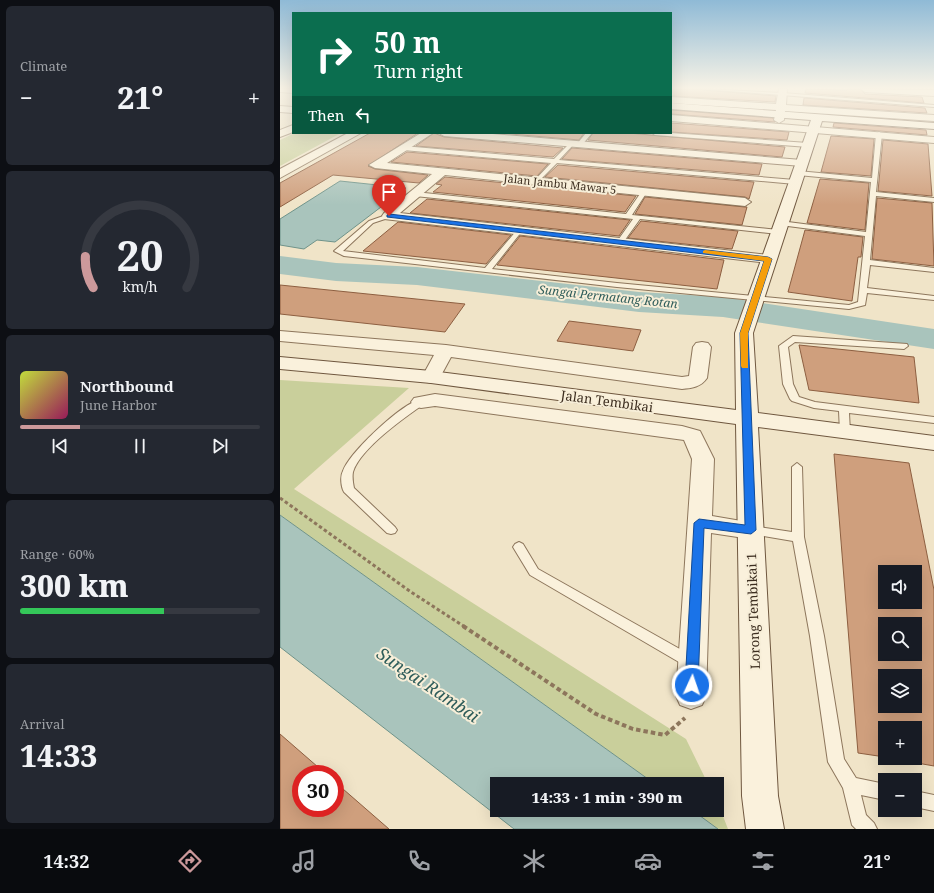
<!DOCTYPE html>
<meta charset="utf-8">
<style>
:root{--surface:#171b24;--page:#242831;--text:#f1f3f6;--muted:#9ea1a6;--line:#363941;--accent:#cc999b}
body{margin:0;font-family:"Noto Serif",serif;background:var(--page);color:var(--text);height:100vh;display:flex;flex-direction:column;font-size:15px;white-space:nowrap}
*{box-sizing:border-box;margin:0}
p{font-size:13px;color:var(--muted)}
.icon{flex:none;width:22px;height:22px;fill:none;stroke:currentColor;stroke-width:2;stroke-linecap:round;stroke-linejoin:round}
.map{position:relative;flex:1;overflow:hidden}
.sheet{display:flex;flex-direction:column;gap:6px;padding:6px;background:#0d0f14;width:280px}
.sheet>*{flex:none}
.guide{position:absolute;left:12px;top:12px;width:380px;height:122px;border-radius:0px;box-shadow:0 4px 16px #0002;background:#0b6e4f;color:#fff;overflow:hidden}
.buttons{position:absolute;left:598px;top:565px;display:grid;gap:8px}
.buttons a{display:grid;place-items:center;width:44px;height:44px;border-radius:0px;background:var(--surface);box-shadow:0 4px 16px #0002;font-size:20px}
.speed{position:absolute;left:12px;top:765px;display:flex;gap:8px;font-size:20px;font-weight:700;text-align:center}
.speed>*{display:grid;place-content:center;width:52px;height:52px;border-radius:50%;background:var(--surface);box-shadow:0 4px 16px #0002;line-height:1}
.speed .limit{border:6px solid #d22;background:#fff;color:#111}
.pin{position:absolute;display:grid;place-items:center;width:34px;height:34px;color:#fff;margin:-41px -17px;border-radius:50% 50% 50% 0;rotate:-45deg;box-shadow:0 0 4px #0007}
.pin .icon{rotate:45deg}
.me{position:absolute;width:44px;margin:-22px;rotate:3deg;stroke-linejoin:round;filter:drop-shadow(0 0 3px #0008)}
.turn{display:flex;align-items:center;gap:14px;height:84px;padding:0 16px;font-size:18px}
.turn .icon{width:52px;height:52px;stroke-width:2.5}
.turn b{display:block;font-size:28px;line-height:34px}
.then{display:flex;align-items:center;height:38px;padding:0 16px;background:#0003;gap:8px;font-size:15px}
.big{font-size:30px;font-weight:800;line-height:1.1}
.sheet .card{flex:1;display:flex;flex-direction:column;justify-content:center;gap:6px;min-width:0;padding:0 14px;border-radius:6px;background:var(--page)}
.sheet .dial{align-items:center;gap:0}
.dial svg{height:104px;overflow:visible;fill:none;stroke:var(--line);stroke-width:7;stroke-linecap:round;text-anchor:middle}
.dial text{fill:var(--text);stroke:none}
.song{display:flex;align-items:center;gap:12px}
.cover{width:48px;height:48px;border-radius:6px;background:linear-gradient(135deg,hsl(70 70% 55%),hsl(330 70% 35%))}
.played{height:4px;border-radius:2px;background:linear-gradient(90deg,var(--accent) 25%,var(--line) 25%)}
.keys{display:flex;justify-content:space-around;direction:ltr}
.heat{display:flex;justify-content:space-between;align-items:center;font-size:22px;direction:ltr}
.charge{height:6px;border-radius:3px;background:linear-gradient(90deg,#34c759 60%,var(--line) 0)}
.trip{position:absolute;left:210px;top:777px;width:234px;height:40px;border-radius:0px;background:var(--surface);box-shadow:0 4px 16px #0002;font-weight:800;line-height:40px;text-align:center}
.menu{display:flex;height:64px;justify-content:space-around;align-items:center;background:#090b0e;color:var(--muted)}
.menu .icon{width:28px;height:28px}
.menu .current{color:var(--accent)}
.menu b{font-size:18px;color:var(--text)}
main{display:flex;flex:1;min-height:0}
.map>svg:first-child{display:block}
</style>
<main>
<section class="sheet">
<div class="card"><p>Climate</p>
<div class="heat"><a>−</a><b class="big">21°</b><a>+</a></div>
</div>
<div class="card dial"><svg viewBox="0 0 100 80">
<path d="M14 69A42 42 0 1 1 86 69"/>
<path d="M14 69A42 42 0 0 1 8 45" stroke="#cc999b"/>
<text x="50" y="56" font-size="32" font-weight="700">20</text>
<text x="50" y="72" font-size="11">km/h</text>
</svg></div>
<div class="card">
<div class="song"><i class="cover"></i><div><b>Northbound</b><p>June Harbor</p></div></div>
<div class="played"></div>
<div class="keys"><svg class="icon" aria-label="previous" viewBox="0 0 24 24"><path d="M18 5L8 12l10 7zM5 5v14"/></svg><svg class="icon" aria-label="pause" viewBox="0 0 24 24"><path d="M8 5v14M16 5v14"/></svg><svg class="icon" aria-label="next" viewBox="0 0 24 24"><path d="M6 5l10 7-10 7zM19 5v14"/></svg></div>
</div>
<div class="card"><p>Range · 60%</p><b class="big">300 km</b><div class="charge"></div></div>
<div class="card"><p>Arrival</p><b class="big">14:33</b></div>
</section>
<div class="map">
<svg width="654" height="829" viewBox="0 0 654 829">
<rect width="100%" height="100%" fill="#f0e4c8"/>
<g fill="#c9cf9b">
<polygon points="15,133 61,133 0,166 0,140"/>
<polygon points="0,380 129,388 14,489 406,739 428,784 375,784 0,515"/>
<polygon points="437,801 448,829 438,829 412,810 437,810"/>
</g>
<g fill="#a9c4bc" stroke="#6f938a">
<polygon points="60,181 126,188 55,242 37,240 24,249 0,245 0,219"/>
<polygon points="0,515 375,784 217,784 217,810 412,810 438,829 234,829 0,647"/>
</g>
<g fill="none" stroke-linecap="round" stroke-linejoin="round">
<polygon fill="#a9c4bc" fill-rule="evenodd" points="0,256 56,263 137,267 359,292 443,297 654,329 654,349 443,317 359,312 137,285 56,281 0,274"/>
</g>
<g fill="#cf9f7d" stroke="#8d5f41" fill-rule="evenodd">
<polygon points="393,89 422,89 423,90 496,96 495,102 391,96"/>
<polygon points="526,89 567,90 567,89 580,89 585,94 642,97 644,103 525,93"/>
<polygon points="524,98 645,108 647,113 523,105"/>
<polygon points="391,110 493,118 495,122 391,114"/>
<polygon points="391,123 509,132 507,140 391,132"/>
<polygon points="554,123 646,130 647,135 553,127"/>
<polygon points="90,133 138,133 88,166 95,169 148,175 139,183 53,175 0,207 0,183"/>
<polygon points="154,133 164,137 283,148 273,157 136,146"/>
<polygon points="219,133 304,133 299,140"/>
<polygon points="313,133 348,133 505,147 502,157 308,140"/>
<polygon points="551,136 594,139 591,176 541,172"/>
<polygon points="603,140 648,144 652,196 598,191"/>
<polygon points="292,148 482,164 479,175 282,159"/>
<polygon points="127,152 268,164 257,176 111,162"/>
<polygon points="278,165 474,182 469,199 465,197 265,177"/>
<polygon points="165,177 356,196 345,212 153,192 162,185 156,184"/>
<polygon points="540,179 589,183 585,230 527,223"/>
<polygon points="365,197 465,207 467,207 462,225 355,214"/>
<polygon points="597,198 652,203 654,266 592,259"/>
<polygon points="147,199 350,220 339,236 130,213"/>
<polygon points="361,221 458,231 452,249 348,238"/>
<polygon points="118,222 231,235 206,264 83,251"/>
<polygon points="525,230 583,237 581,257 578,257 572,301 508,292"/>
<polygon points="240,236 444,260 437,289 217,265"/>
<polygon points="0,285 185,304 165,332 0,314"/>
<polygon points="289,321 361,330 353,351 277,341"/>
<polygon points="519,345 634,357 639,403 529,390"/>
<path d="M554,454L629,463L654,590V766L609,758H635V728H605V757L578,753ZM605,572H635V602H605ZM605,624H635V654H605ZM605,676H635V706H605Z"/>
<polygon points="0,734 46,774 21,774 21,808 55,808 55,782 109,829 0,829"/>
</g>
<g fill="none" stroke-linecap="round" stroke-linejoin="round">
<g stroke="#8d765c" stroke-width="2">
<g id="lane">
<polygon points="423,89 503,93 654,105 654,107"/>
<polygon points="599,132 602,134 596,192 654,198 654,202 596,196 590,260 654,268 654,272 590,265 587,288 654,296 654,300 587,293 585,305 569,309 337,287 64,256 54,251 89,221 109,214 111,215 111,217 93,223 63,251 205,268 237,230 239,229 242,231 212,269 337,283 569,305 578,302 585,236 500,225 497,223 500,221 586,232 591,182 518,175 515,173 518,171 592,178 596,134"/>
<polygon points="306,133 312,133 301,146 297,146 297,144"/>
<polygon points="372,133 391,133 528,143 531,145 528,147 375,135"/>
<polygon points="291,142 294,144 279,160 515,180 518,182 515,184 277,163 257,183 254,181 271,163 123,150 120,148 123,146 274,159"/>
<polygon points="364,190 367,192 352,215 498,230 501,232 498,234 360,219 342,244 340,245 336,243 353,219 135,196 132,194 135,192 346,214 362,191"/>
<polygon points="513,336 627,344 628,346 624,349 515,342 508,347 513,384 519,397 535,402 654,417 654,423 569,413 570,432 565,435 561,434 560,432 559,411 534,408 512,401 510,399 503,384 499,346"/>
<path d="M141,399L146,402L144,404C125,417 80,449 73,472C72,477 73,483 74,488L115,527L117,530L115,533L111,534L107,533L64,492C61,487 60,476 63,471C70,452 121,404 141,399Z"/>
<polygon points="517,463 522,467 524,537 544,636 564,759 576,778 605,784 605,800 581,795 586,815 594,823 597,829 576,829 572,825 563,788 548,762 530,636 513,541 471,534 467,533 465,530 467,527 471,526 512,532 512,467"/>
<polygon points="239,542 243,544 258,569 414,657 416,661 414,665 409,667 404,665 250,575 233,547 235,544"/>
<polygon points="635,791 654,795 654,811 635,807"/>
</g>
</g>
<g stroke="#8d765c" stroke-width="2">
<g id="street">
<polygon points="0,89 13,89 13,93 0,92"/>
<polygon points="499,89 507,89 506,105 654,115 654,121 505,111 504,120 499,123 494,120 496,110 391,103 391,97 496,104"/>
<polygon points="581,89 654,90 654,96 585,92"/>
<polygon points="0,106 13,107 13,113 0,112"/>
<polygon points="391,115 654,137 654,143 391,121"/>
<polygon points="13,125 13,132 0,137 0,130"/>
<polygon points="68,133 81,133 0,178 0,169"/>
<polygon points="141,133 153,133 107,163 465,198 471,202 465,206 165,175 120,213 488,255 493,256 495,259 493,262 488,263 104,219 102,216 104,213 152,174 95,168 89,165"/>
<polygon points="159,133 201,133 522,160 528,163 522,166 164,136"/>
<path d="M0,331L166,345L402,377L409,376L413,347L416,343L422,342L428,343L431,347L427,378C421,387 412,388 402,389L171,357L158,381L151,383L144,381L142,377L154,355L0,341Z"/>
<polygon points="155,394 402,426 420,431 434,459 432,516 479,524 483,530 479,536 471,539 431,533 426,696 422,705 411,709 400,705 396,696 412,459 404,440 155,406 141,408 134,406 131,402 134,398"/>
</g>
</g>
<g stroke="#6f573f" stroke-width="2">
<polygon id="secondary" points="391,103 654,123 654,129 542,121 473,333 478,413 654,436 654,450 478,427 498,796 504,829 466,829 462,796 456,424 151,383 0,369 0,357 151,371 456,410 455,333 531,120 391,109"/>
</g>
<polyline stroke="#8d765c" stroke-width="3" stroke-dasharray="3.5 2.5" stroke-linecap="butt" points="0,498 131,592 185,627"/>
<polyline stroke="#8d765c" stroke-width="4" stroke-dasharray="4.5 3" stroke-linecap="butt" points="183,626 316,714 353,729 385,735 405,718"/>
<use href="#lane" fill="#faf1dc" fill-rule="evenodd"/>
<use href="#street" fill="#faf1dc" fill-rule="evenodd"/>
<use href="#secondary" fill="#faf1dc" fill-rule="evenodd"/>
</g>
<linearGradient id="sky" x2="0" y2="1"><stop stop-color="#8fbad6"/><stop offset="0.43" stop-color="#f8f3e6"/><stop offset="1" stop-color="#f8f3e6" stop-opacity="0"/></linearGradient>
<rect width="654" height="205" fill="url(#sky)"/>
<polygon fill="#1a73e8" stroke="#114b97" points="109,214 488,257 492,259 468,333 476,530 471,534 424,528 418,685 416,689 412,691 407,689 405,685 414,523 419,519 465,525 460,333 484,261 107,217 107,215"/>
<polygon fill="#f59e0b" points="425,250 488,257 492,259 468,333 468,368 462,368 461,366 460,333 484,261 423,253 423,251"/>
<g text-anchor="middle" stroke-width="4" stroke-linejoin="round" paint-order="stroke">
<g font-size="11" fill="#3d2e20" stroke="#f7eed8">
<text transform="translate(280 184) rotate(6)" y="4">Jalan Jambu Mawar 5</text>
</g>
<g font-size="12" font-style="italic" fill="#2f5d5a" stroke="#f7eed8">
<text transform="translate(328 297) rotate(6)" y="4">Sungai Permatang Rotan</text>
</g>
<g font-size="13" fill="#3d2e20" stroke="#f7eed8">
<text transform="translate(327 401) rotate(8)" y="5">Jalan Tembikai</text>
<text transform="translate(473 611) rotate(-92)" y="5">Lorong Tembikai 1</text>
</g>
<g font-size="17" font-style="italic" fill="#2f5d5a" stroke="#f7eed8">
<text transform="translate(148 685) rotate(34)" y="6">Sungai Rambai</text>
</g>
</g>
</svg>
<div class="buttons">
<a><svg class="icon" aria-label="sound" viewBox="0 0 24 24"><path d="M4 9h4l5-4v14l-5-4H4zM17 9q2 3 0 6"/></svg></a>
<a><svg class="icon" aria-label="search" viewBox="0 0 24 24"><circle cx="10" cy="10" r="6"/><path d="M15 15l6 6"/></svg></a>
<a><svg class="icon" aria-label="layers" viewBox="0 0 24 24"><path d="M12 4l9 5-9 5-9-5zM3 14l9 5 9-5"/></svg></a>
<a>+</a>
<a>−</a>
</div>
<div class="speed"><div class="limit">30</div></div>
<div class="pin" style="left:109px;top:216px;background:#d93025"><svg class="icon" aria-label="arrive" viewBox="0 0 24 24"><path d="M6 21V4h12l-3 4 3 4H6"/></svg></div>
<svg class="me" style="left:412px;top:685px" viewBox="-20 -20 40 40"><circle r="17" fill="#1a73e8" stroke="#fff" stroke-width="3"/><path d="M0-11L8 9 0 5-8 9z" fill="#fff"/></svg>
<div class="trip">14:33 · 1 min · 390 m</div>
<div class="guide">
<div class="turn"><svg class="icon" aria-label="right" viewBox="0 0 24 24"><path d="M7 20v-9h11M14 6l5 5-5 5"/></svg><div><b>50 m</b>Turn right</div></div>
<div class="then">Then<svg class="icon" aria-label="left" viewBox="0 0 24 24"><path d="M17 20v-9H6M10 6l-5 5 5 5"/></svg></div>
</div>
</div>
</main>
<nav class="menu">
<b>14:32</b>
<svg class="icon current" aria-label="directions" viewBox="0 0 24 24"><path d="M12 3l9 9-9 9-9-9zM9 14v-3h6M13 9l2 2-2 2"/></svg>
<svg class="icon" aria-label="music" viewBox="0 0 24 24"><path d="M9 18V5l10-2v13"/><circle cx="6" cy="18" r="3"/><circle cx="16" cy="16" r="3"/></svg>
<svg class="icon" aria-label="phone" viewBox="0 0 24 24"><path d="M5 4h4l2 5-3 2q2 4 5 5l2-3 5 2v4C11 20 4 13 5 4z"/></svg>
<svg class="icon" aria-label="climate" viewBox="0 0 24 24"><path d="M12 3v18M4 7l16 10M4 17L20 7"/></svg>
<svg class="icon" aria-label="car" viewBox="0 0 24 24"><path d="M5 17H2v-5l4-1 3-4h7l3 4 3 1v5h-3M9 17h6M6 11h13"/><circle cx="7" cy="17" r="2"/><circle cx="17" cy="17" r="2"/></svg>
<svg class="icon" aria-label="filters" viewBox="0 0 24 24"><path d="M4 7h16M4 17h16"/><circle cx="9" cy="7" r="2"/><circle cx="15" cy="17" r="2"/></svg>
<b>21°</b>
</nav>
